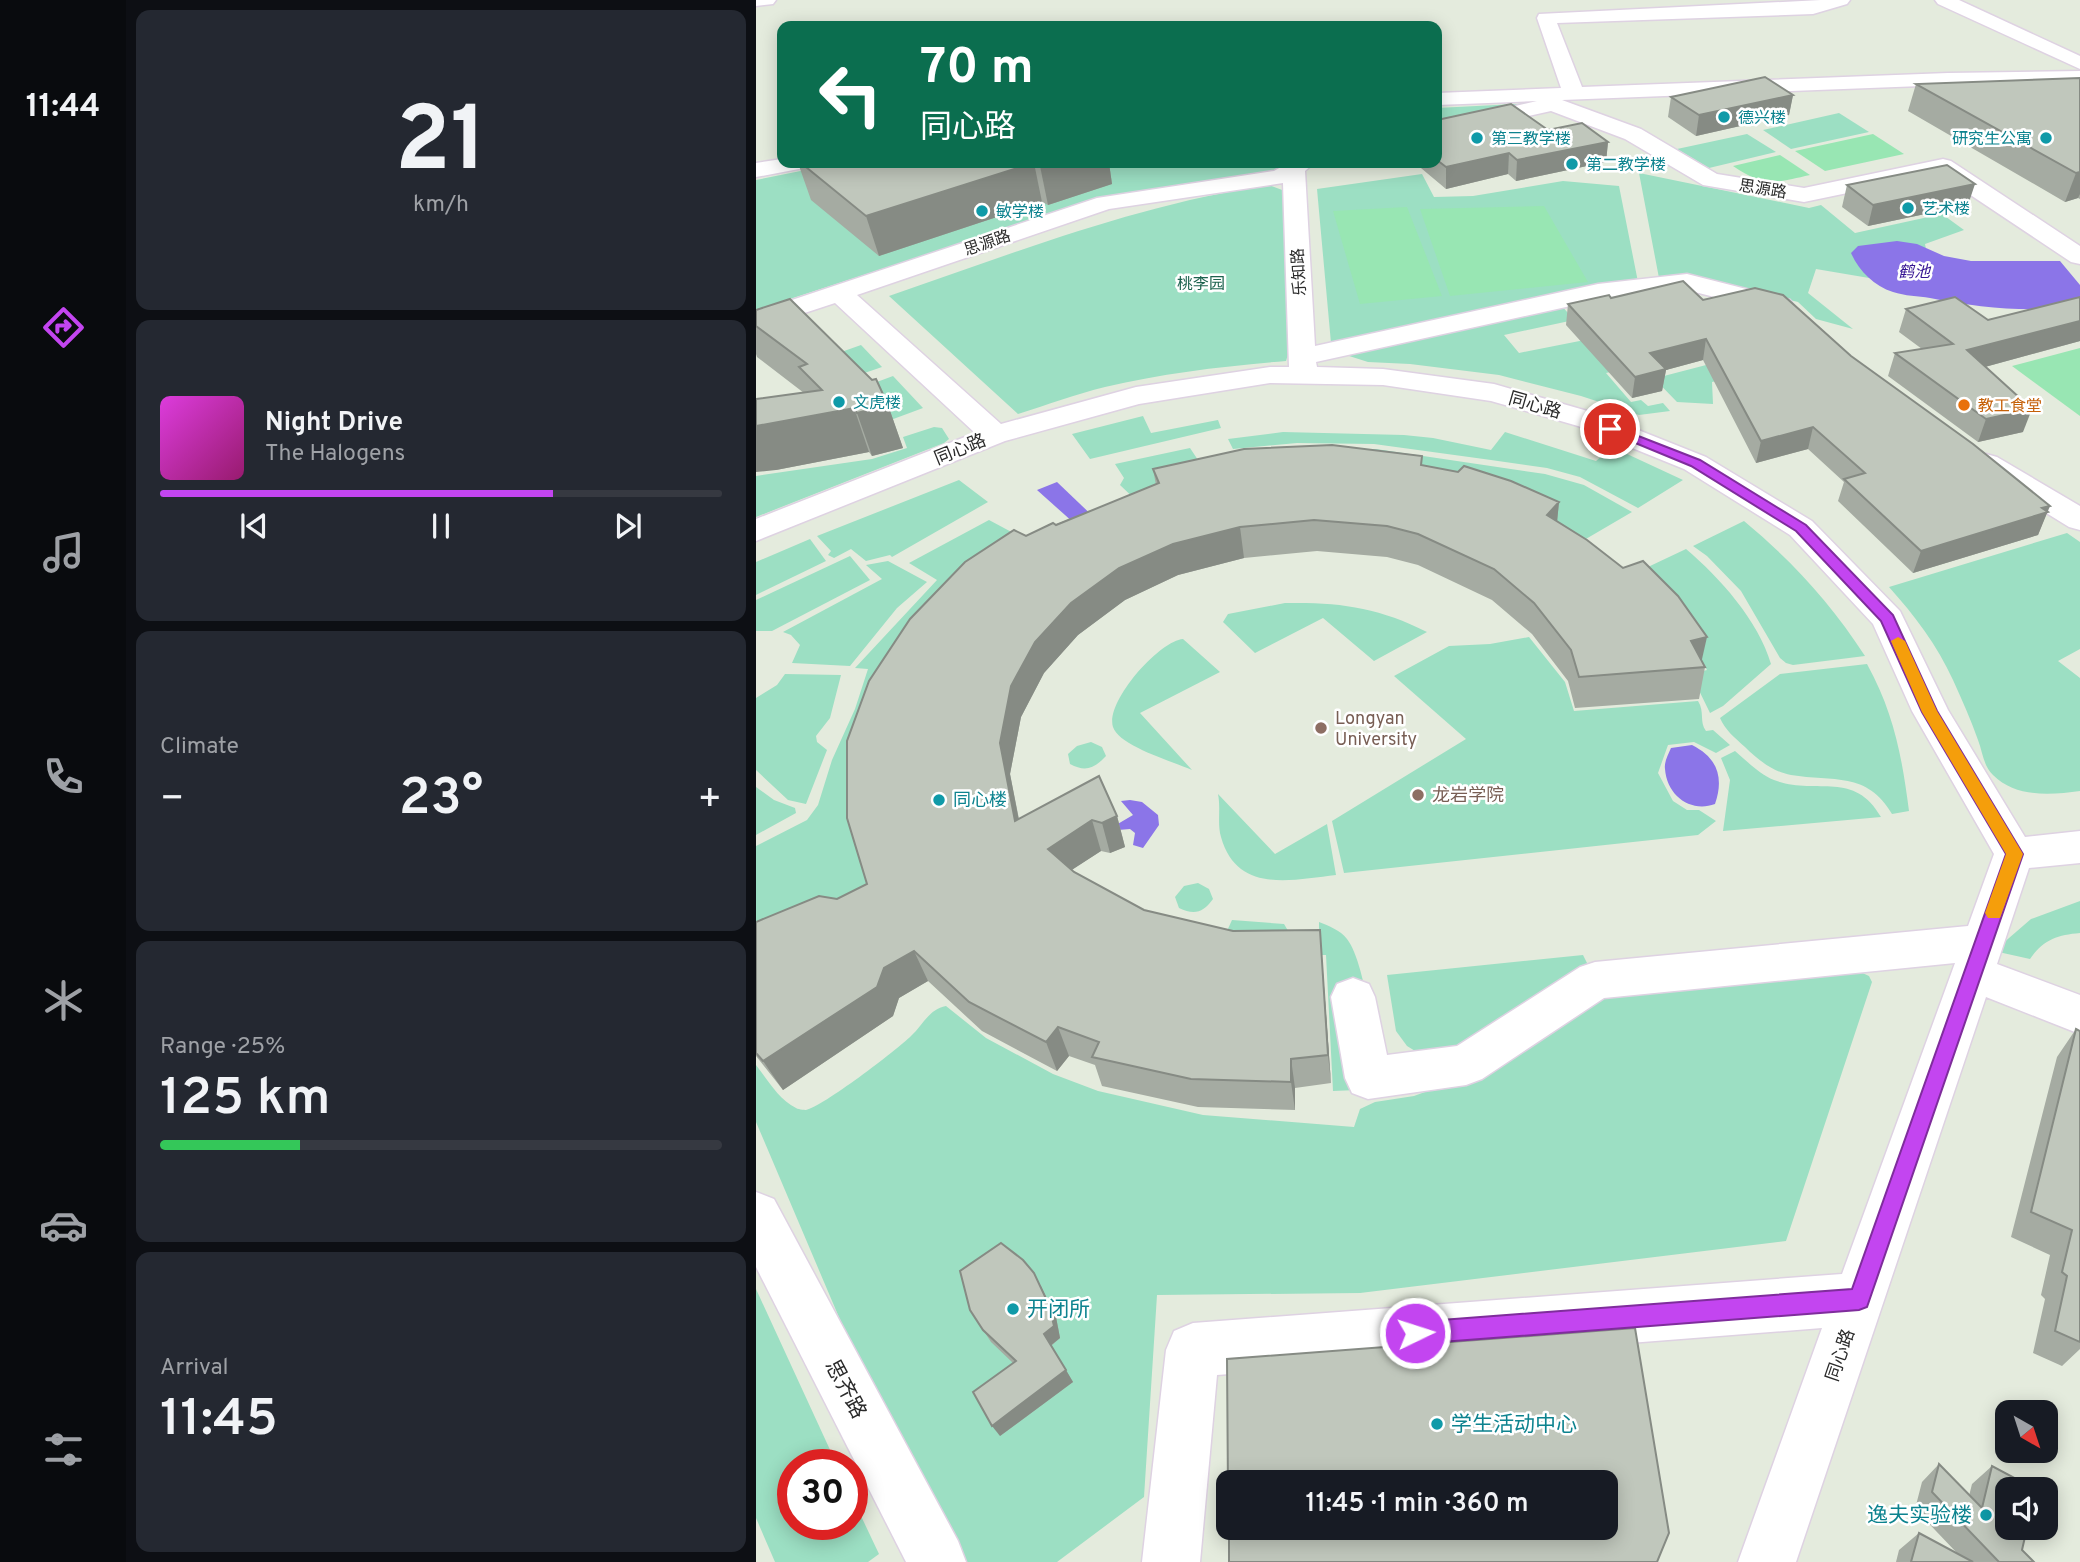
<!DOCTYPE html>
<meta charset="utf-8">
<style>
:root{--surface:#171b24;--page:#242831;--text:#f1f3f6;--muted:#9ea1a6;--line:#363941;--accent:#c345f0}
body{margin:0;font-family:Overpass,"Noto Sans SC",sans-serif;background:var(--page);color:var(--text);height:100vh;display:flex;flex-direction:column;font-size:26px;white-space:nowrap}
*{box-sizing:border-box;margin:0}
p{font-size:23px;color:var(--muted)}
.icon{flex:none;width:38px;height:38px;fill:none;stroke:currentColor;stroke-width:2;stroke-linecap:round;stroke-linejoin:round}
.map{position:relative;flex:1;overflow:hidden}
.side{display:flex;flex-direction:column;gap:10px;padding:10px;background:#0d0f14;width:630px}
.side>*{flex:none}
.guide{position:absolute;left:21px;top:21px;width:665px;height:147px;border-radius:14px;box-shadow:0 4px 18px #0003;background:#0b6e4f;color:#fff;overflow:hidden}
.needle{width:46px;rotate:141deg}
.tools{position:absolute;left:1239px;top:1400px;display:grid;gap:14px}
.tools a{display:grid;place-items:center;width:63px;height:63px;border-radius:14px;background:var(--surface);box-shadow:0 4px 18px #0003;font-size:35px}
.speed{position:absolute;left:21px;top:1449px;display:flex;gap:14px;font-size:35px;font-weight:700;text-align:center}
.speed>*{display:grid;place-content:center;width:91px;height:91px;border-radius:50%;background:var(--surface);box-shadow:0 4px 18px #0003;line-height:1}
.speed .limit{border:10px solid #d22;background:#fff;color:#111}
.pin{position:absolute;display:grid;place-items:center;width:60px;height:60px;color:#fff;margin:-30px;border:4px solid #fff;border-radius:50%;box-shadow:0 2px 7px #0007}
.me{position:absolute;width:77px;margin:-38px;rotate:86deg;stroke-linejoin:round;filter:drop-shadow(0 0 5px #0008)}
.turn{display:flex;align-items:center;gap:24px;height:147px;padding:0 28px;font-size:32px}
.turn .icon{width:91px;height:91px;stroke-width:2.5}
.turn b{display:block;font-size:49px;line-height:60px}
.big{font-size:52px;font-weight:600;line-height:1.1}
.side .card{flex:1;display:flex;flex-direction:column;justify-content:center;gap:10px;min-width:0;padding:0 24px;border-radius:14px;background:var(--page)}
.side .dial{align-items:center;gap:0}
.dial b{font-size:91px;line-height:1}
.song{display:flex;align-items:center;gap:21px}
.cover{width:84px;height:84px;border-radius:10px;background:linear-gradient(135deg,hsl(300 70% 55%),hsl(320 70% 35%))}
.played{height:7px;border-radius:4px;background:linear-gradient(90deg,var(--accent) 70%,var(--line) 70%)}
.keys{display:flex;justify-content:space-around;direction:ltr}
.heat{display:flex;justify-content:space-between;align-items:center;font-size:38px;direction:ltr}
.charge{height:10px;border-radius:5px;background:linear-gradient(90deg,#34c759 25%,var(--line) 0)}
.trip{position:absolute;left:460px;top:1470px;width:402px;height:70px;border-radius:14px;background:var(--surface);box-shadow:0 4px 18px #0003;font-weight:600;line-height:70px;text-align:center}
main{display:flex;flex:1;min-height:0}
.tabs{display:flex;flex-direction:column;width:126px;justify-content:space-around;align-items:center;background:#090b0e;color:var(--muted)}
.tabs .icon{width:49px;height:49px}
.tabs .selected{color:var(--accent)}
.tabs b{font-size:32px;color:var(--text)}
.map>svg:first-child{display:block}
</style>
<main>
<nav class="tabs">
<b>11:44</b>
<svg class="icon selected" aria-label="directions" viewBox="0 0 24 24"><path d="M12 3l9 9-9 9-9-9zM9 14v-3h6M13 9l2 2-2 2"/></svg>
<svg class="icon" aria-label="music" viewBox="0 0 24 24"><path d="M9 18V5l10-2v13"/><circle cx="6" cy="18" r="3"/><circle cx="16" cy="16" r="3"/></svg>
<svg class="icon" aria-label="phone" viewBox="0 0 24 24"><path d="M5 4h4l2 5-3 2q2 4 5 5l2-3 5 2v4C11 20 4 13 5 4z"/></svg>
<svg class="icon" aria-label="climate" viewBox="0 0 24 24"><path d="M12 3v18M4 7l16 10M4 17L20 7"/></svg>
<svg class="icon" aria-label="car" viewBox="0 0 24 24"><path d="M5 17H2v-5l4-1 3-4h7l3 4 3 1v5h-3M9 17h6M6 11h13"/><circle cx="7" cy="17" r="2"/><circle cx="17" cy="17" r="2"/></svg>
<svg class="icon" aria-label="filters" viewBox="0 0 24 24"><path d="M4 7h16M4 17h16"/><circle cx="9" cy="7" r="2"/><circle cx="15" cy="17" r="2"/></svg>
</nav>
<section class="side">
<div class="card dial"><b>21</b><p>km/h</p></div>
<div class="card">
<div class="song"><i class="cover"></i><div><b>Night Drive</b><p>The Halogens</p></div></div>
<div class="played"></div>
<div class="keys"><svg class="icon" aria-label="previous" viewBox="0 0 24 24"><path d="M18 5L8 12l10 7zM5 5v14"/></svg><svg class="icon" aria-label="pause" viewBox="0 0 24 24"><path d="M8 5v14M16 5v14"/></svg><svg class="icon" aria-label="next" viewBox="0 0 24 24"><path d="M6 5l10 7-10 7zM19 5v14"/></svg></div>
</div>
<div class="card"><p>Climate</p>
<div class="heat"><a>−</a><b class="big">23°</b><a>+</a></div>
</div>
<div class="card"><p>Range · 25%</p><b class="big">125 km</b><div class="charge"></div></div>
<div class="card"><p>Arrival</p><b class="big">11:45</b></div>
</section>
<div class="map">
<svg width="1324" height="1562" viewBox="0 0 1324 1562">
<rect width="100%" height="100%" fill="#e4ebdd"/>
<g fill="#9cdfc3">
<polygon points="780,103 681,126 681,108"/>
<polygon points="1083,113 1113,132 1035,149 1007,130"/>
<polygon points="991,134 1020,152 953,168 921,149"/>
<polygon points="84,163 531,163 515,173 345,198 0,310 0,180"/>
<polygon points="883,173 1053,208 1065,205 1099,233 1186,214 1208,230 1169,244 1178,289 1060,269 1052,293 1097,329 1060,319 1042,302 932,274 903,278"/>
<polygon points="666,174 678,197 717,196 807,181 863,186 882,282 575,343 561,189"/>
<path d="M513,185L529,191L536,341L530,361C469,366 408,373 349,387C320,394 291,405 262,414L133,296C258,253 383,204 513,185Z"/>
<polygon points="805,305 818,320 748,335 763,353 859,334 904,377 954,364 999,373 956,382 957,404 921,402 885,365 850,373 875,402 885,400 892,406 907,403 914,411 883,415 825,396 743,375 654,364 612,362 590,355"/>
<polygon points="105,345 126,367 94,378 74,356"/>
<polygon points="137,376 167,408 132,421 102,389"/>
<polygon points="387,416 395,433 462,420 465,428 334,459 316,434"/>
<polygon points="178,427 186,428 193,439 188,443 0,517 0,476 116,459 151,448 147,437"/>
<polygon points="527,432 648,435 677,438 735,450 749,432 840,461 856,447 927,480 882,508 824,477 791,468 735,460 618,444 541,443 477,449 472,439"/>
<polygon points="434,448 442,460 620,449 789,474 828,485 876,512 823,543 386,506 364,485 368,478 359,464"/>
<polygon points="203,480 232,502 136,557 134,555 110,561 95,549 78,558 72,555 75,551 61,536"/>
<polygon points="233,520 298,555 121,906 0,958 0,846 51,820 62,805 76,760 99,709 112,669 99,668 181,580 153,563"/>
<path d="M988,521C1036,561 1075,603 1109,656L1037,665L1030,663L1024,658L985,591L951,556L937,546Z"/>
<path d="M1311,533L1324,542V649L1302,661L1324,678V791C1295,795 1260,798 1237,775C1227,765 1227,753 1222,740C1215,720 1206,700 1197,680C1181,645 1159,616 1133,587Z"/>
<polygon points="54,539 70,561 0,595 0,562"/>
<path d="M930,549C964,578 1002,620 1015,664L967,706L954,713L935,674L951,670L926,629L875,575Z"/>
<polygon points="94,556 114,580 16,631 0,631 0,600"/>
<polygon points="132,561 171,582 141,608 94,666 36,663 44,645 35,635 27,632 126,579 110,565"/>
<path d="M529,603C583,602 622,607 671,632L618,661L567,618L499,653L467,622L472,614Z"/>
<path d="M773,637L809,682L818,711L942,701C949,712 943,722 950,731L957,730L974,745L960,753L938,742L912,745L902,773L917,801L931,810H943L960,821L942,835L588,873L576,821L710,739L638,676L693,646L734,644Z"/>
<path d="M427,639L464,672L384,713L436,770C418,762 363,746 357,727C349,702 403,641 427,639Z"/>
<path d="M1111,664C1138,713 1146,757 1153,811L1136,814C1111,771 1077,782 1035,775C1017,772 1001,759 989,747C979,738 969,730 964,718L1024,674Z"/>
<polygon points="29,674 85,675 74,718 60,736 61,742 71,750 50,804 32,800 0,770 0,698 21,685"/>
<path d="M335,742L346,747L350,756C338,769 329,772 314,764L312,754L321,746Z"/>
<path d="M979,751C991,761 1003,774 1018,780C1058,796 1098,769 1125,817L967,831L974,780L965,758Z"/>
<polygon points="0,787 18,800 39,808 40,813 0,835"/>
<path d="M462,794L519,854L571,824L580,875C535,880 481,894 465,837C461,823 465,809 462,794Z"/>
<path d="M442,883L453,889L457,899C447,913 438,915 423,908L419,897L428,886Z"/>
<path d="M1324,901V933C1301,935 1287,940 1274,959L1238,951L1275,919Z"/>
<polygon points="476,920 528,924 534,934 461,953"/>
<path d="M563,922C573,926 584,930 591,939C610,963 620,1056 625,1089L577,1091L570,955H563Z"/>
<polygon points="827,955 837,975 704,1053 664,1054 651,1046 640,1031 631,975"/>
<path d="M1102,971L1113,976L1116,982L1030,1241L604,1293L401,1295L388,1497L301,1562H187L0,1122V1065C11,1079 23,1100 40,1108C40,1109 49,1110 50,1110C66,1107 141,1050 155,1036C167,1025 173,1009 190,1006L230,1038L297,1074L342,1091L447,1115L598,1127L604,1109L619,1102L658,1096L729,1070L850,993Z"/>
<polygon points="0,1289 81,1465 37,1465 37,1524 96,1524 96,1497 123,1554 112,1562 19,1562 0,1518"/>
</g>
<g fill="#98e6b3">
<polygon points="1117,134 1148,154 1069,171 1039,151"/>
<path d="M1024,155L1054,175C1019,183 1008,187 977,166Z"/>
<polygon points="788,206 832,282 694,296 664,209"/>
<polygon points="651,207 686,296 604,304 577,211"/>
<polygon points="1324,348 1324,416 1256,366"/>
</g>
<g fill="#8b75e8">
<path d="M1141,241L1161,244L1188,256L1215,261H1304L1324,285V306C1273,313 1225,308 1174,298C1162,296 1149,296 1137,292C1118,286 1103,271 1095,253L1102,246Z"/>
<polygon points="301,482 345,524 328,532 281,490"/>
<path d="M936,745C962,758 968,778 959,804C935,813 911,796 909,769C908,762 912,755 915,748Z"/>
<polygon points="374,800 386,802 402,815 403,825 387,848 377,845 379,833 374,829 362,830 360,825 377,815 365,801"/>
</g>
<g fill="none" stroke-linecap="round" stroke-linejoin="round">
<g stroke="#ded2e2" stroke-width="3">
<g id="minor">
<polygon points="0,0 20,0 17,4 0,6"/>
<polygon points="1065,0 1094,0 1091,4 1057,14 801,23 826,87 1192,73 1324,71 1324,83 1192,85 806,100 885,129 961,174 1048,188 1187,159 1195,161 1324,246 1324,264 1315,262 1183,174 1048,202 947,185 869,139 795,111 681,136 681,124 781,101 681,105 681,93 805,88 781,18 783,14"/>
<polygon points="1179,0 1203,0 1324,56 1324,69 1182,4"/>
<polygon points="26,159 26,163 51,163 48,168 0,177 0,163"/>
<path d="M532,163H558L549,171L559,346L842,284L931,274L1034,300L1038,306L1034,312L1025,314L931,290L842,300L560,362L561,367L627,369L738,384L842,414L950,457L1056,521L1144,611L1192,710L1269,837L1324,831V863L1273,868L1241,964L1324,995V1034L1230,997L1040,1562H982L1066,1328L461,1375L444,1562H386L410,1350L418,1331L437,1323L1086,1274L1199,963L848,998L726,1079L710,1085L612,1099L596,1093L589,1078L575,997L581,984L597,978L613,984L619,997L631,1055L701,1046L824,967L839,962L1212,926L1238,854L1156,711L1117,624L1034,535L928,469L822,426L735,401L627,385L514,383L383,404L249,441L0,541V519L219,433L79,303L0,329V312L341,198L518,171ZM527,183L533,367H514L380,387L245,424L101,295L353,209Z"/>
<polygon points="1230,454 1241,457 1324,506 1324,530 1313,527 1219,469 1215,463 1219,457"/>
<polygon points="0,1192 18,1199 202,1541 210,1562 150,1562 0,1267"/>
</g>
</g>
<use href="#minor" fill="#fff" fill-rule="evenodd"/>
</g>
<g fill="#a5aba2">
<polygon points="1324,78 1324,199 1322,198 1309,202 1152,111 1160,84"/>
<polygon points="1037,95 1033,115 940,136 912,117 915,97"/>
<polygon points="681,120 792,130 852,142 850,162 760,181 752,174 690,189 659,163 681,163"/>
<polygon points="42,163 353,163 356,184 292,205 286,202 123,256 55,200"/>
<polygon points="1091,185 1212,205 1112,226 1086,207"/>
<polygon points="1324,297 1324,341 1229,367 1267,432 1222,442 1132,376 1139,353 1166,349 1143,332 1150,309 1232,320"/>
<polygon points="855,298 947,300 1095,356 1291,512 1282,535 1157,573 1082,501 1088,482 1052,449 1000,463 947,360 910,370 906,391 876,398 810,325 812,304"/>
<polygon points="0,310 132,405 147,448 116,456 113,452 20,470 48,393 1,357 0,354"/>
<polygon points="666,456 666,465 803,502 801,521 946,661 949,667 943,699 819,708 812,681 776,634 736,600 662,565 631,557 561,551 488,558 422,575 369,600 322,635 288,673 265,717 254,774 263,819 361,816 369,847 354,853 345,851 315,870 388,910 477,931 564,930 575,1083 539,1088 539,1110 442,1107 346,1086 339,1065 313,1056 301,1071 226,1031 172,981 143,998 137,1016 27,1090 0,1056 0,922 81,899 111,884 270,536 400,485 397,469"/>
<polygon points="1320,1029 1324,1031 1324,1349 1306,1366 1277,1353 1289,1299 1285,1295 1294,1255 1255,1237 1301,1057"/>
<polygon points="285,1286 300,1317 304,1338 295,1346 317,1382 244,1436 257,1363 235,1342 214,1310"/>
<polygon points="1183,1464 1213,1496 1216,1484 1236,1466 1266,1550 1278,1562 1140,1562 1143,1550 1163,1533 1201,1553 1159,1509 1166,1482"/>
</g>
<g fill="#868b84">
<polygon points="1037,95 1033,115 940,136 943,115"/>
<polygon points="852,142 850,162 760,181 761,160"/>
<polygon points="753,153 752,174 690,189 690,167"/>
<polygon points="278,163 286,202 123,256 110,216"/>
<polygon points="294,163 353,163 356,184 292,205 284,166"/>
<polygon points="1324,172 1324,194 1322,198 1309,202 1320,173"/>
<polygon points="1219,184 1212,205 1112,226 1117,205"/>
<polygon points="1324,321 1324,341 1203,374 1211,350"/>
<polygon points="950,339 947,360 910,370 906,391 876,398 879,377 894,353"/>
<polygon points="132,405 147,448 116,456 101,413"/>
<polygon points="98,408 113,452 20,470 0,472 0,426"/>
<polygon points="1276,409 1267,432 1222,442 1230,419"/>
<polygon points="1057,427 1052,449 1000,463 1005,441"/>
<polygon points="803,502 800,533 791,515"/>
<polygon points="1294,506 1282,535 1157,573 1165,551"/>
<polygon points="484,527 488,558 422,575 369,600 322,635 288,673 265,717 254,774 269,852 259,821 244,743 255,686 279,642 315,603 363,568 417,544"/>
<polygon points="951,637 944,668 935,641"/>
<polygon points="361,816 369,847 354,853 346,823"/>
<polygon points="336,820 345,851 302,879 292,849"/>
<polygon points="564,930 566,959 575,1083 572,1055"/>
<polygon points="158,951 172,981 143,998 137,1016 27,1090 7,1061 128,968"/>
<polygon points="302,1027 313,1056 301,1071 290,1042"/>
<polygon points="535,1059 539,1088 539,1110 535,1082"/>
<polygon points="278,1273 300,1317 304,1338 294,1346 288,1334"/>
<polygon points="310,1370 317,1382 244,1436 236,1426"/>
</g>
<g fill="#c0c7bc" stroke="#868b84" stroke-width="2">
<polygon points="1009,77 1037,95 943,115 915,97"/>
<polygon points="1324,78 1324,172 1320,173 1160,84"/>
<polygon points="755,104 792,130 826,123 852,142 761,160 753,153 690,167 681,160 681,120"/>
<polygon points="45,163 277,163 110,216"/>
<polygon points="278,163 294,163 284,166"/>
<polygon points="1191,165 1219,184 1117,205 1091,185"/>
<polygon points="927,281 947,300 999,288 1027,295 1095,356 1217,444 1294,506 1286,508 1292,512 1165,551 1088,479 1109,473 1057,427 1005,441 950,339 894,353 910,369 879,377 812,304 853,295 855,298"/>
<polygon points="1199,297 1232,320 1324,297 1324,321 1211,350 1276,409 1230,419 1139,353 1197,344 1150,309"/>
<polygon points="34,299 116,380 120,379 132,405 101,413 98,408 0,426 0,399 66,390 43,367 51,364 0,326 0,310"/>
<polygon points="576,445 666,456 665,465 702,472 708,466 755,481 803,502 791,515 831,540 867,568 887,561 922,596 951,637 935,641 949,667 823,677 815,650 778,603 738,569 662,534 631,526 558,520 484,527 417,544 363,568 315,603 279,642 255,686 244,743 259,821 343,776 361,816 346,823 336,820 292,849 318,872 388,910 477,931 564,930 572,1055 535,1059 535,1082 435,1079 336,1057 343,1042 302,1027 290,1042 213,1002 158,951 128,968 121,987 7,1061 0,1053 0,922 63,896 81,899 111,884 91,818 91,741 113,681 154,619 209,562 258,530 270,536 297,523 300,525 403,483 397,469 488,449"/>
<polygon points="1320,1029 1324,1031 1324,1342 1299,1331 1311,1276 1306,1272 1316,1230 1275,1212"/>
<polygon points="245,1243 267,1260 278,1273 293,1305 298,1326 288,1334 310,1370 236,1426 217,1392 260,1361 227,1330 214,1310 204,1271"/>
<polygon points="879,1328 913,1533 901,1562 473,1562 473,1528 850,1528 850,1482 472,1482 472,1490 471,1359"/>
<polygon points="1183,1464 1226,1508 1236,1466 1279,1489 1251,1489 1251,1528 1271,1528 1266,1550 1278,1562 1243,1562 1176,1492"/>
<polygon points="1163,1533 1217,1562 1155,1562"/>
</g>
<polygon fill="#c345f0" stroke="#7f2d9c" stroke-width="2" points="854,425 944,460 1050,525 1137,615 1181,711 1267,854 1111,1307 1103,1310 659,1344 651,1341 648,1333 651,1325 659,1322 1096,1289 1250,854 1166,712 1125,621 1040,531 935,466 850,431 848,429"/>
<polygon fill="#f59e0b" points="1142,637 1149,641 1181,711 1267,854 1244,918 1232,918 1229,913 1250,854 1166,712 1135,641"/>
<g fill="#0f9aa8" stroke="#fff" stroke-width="2.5">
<circle cx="968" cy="117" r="7"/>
<circle cx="721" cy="138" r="7"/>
<circle cx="1290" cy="138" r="7"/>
<circle cx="816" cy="164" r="7"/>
<circle cx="1152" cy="208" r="7"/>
<circle cx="226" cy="211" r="7"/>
<circle cx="83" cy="402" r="7"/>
<circle cx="183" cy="800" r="7"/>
<circle cx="257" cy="1309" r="7"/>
<circle cx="681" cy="1424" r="7"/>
<circle cx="1230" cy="1515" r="7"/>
</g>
<circle fill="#e8710a" stroke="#fff" stroke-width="2.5" cx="1208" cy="405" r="7"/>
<g fill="#8d6e63" stroke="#fff" stroke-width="2.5">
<circle cx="565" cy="728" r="7"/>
<circle cx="662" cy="795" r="7"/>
</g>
<g text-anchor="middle" stroke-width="5" stroke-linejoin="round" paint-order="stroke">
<g font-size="16" fill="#0d838f" stroke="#fff" text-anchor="start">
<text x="982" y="123">德兴楼</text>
<text x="735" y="144">第三教学楼</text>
<text x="1276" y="144" text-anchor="end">研究生公寓</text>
<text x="830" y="170">第二教学楼</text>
<text x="1166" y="214">艺术楼</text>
<text x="240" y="217">敏学楼</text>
<text x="97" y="408">文虎楼</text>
</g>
<g font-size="16" fill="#2a2a2a" stroke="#fff">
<text transform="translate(1007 188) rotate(9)" y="6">思源路</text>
<text transform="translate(231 242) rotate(-19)" y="6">思源路</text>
<text transform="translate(542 272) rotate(-93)" y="6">乐知路</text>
</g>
<g font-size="16" font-style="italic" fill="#361593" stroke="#fff">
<text x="1158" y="277">鹤池</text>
</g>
<g font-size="16" fill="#1e634f" stroke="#fff">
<text x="445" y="289">桃李园</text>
</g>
<g font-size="16" fill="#c56008" stroke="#fff" text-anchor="start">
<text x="1222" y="411">教工食堂</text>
</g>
<g font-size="18" fill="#2a2a2a" stroke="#fff">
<text transform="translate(779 405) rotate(16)" y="6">同心路</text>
<text transform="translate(204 449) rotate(-22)" y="6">同心路</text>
<text transform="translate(1084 1355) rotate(-71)" y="6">同心路</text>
</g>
<g font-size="18" fill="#785e54" stroke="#fff" text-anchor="start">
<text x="579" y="724">Longyan<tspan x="579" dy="21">University</tspan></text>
<text x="676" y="801">龙岩学院</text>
</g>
<g font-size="18" fill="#0d838f" stroke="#fff" text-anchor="start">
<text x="197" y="806">同心楼</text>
</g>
<g font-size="21" fill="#0d838f" stroke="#fff" text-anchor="start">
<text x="271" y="1316">开闭所</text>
<text x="695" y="1431">学生活动中心</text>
<text x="1216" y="1522" text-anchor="end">逸夫实验楼</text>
</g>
<g font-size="21" fill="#2a2a2a" stroke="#fff">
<text transform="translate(90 1389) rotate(62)" y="7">思齐路</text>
</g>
</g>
</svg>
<div class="tools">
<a><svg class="needle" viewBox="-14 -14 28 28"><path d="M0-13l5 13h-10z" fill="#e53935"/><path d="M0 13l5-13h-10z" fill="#9ea1a6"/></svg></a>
<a><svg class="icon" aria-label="sound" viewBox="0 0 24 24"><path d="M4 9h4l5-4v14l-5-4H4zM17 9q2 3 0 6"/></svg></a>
</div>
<div class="speed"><div class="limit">30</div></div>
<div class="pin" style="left:854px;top:429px;background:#d93025"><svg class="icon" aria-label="arrive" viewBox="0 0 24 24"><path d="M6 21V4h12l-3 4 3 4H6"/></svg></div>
<svg class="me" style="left:659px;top:1333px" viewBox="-20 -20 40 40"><circle r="17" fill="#c345f0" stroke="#fff" stroke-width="3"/><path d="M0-11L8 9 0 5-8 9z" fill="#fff"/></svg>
<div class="trip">11:45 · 1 min · 360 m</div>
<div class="guide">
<div class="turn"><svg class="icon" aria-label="left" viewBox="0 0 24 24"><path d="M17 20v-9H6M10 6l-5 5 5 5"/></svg><div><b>70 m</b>同心路</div></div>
</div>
</div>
</main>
